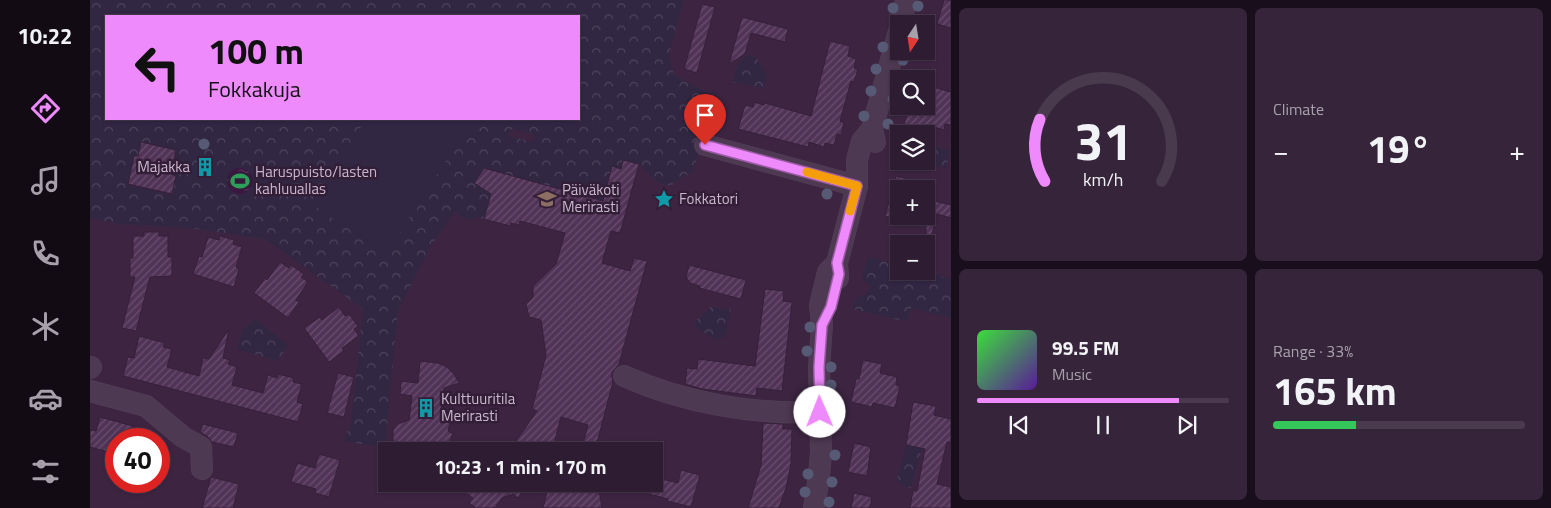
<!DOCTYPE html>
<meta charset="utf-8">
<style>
:root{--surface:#2e1c32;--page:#36253a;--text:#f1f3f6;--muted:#a7a1ac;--line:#493a4d;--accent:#ef8afd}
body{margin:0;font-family:"Titillium Web",sans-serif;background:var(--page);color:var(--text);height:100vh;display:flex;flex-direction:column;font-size:19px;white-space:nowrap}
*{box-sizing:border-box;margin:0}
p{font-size:16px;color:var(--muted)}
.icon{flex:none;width:28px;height:28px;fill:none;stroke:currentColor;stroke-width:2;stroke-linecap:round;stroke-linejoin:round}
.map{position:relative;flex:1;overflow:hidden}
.details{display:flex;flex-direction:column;gap:8px;padding:8px;background:#190f1c;width:600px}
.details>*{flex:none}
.guide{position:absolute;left:15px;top:15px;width:475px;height:105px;border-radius:0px;box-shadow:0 1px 4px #0004,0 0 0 1px var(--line);background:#ef8afd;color:#111;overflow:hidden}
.needle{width:32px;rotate:192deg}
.controls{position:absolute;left:800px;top:15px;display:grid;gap:10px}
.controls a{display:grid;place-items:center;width:45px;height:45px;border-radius:0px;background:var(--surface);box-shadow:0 1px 4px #0004,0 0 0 1px var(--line);font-size:25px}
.speed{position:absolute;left:15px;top:428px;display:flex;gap:10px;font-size:25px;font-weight:700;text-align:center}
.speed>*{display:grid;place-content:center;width:65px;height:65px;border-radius:50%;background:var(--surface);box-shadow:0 1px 4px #0004,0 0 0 1px var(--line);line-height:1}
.speed .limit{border:8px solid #d22;background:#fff;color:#111}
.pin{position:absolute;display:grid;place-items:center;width:42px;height:42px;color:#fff;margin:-51px -21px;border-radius:50% 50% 50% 0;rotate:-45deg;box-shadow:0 0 5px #0007}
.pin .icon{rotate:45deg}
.me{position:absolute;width:55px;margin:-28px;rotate:359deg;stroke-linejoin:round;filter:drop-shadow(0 0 4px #0008)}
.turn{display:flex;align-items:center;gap:18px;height:105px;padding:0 20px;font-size:22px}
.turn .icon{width:65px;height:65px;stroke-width:2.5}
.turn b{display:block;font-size:35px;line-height:42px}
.big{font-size:38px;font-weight:700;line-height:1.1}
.details .card{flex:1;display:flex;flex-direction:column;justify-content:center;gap:8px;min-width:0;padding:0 18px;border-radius:8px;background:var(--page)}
.details .dial{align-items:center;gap:0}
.dial svg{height:130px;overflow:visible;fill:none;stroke:var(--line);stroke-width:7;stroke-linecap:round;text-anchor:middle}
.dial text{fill:var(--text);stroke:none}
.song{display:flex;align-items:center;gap:15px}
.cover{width:60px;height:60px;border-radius:8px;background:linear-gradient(135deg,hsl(120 70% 55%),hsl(270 70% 35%))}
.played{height:5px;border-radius:2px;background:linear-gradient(90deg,var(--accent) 80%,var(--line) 80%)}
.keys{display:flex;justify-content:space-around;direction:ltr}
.heat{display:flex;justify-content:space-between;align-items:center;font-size:28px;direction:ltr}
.charge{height:8px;border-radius:4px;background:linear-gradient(90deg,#34c759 33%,var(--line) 0)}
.details .tiles{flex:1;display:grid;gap:8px;grid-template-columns:repeat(2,1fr)}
.trip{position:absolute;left:288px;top:442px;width:285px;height:50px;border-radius:0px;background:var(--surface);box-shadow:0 1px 4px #0004,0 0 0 1px var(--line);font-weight:700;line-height:50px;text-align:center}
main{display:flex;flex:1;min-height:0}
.menu{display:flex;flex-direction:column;width:90px;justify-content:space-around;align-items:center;background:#120b14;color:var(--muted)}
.menu .icon{width:35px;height:35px}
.menu .current{color:var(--accent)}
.menu b{font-size:22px;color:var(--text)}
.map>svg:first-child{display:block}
</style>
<main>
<nav class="menu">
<b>10:22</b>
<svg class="icon current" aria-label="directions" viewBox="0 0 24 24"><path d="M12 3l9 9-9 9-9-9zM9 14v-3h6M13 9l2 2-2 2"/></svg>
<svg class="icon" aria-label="music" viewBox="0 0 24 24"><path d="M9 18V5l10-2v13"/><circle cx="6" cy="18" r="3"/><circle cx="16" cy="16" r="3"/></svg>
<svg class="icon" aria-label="phone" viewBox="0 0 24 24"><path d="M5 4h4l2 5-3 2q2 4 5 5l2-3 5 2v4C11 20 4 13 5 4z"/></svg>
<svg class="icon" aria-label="climate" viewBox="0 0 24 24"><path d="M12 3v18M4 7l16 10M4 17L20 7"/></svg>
<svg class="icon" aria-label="car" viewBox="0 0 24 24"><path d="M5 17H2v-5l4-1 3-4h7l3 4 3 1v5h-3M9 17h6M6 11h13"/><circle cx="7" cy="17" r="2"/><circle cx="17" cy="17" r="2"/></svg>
<svg class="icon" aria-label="filters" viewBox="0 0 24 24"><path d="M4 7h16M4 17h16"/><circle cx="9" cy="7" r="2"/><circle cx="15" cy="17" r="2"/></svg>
</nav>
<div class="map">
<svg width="861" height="508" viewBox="0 0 861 508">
<defs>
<pattern id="forest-crowns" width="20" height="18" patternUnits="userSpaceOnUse" patternTransform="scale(1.25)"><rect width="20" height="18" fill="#312743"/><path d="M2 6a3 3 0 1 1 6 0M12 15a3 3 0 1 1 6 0" fill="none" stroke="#4e445d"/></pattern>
<pattern id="water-ripples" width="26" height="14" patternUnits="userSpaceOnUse" patternTransform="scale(1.25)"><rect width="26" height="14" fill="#3b1741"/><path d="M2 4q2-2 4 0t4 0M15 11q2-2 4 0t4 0" fill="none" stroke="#56365b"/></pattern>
<pattern id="building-hatch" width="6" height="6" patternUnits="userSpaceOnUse" patternTransform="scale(1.25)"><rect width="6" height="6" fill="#513357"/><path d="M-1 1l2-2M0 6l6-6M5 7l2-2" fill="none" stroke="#694e6e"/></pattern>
</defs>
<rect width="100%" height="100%" fill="#3d2542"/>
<g fill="url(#forest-crowns)" fill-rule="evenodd">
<path d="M0,0H594L579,54L584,75L621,95L614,122L617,123L603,173H600L580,186L567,182L549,164L534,160L531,169L522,166L542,190L537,207L421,176L394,219L387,217L382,220L371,217L365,211L341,246L308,310L295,448L254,441L261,422L273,309L175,239L100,228L28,224L0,218ZM16,16H489V119H16ZM422,129L444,134L442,142L418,136Z"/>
<polygon points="657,55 667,58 677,75 674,88 643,82 648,64"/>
<polygon points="839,145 860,151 856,168 834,163 836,161"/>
<polygon points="778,257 809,265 809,271 833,271 861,279 861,318 821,308 817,320 809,320 762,309 767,297 774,296 780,287 772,278"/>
<polygon points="620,307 641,310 635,337 626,340 605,327 606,321"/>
<polygon points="165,319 199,345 187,361 147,349 153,329"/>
<polygon points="816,445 832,448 821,488 809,484 807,480"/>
</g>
<polygon fill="#312743" points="276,119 359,119 376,130 296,254 223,205"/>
<circle fill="url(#water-ripples)" cx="150" cy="181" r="13"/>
<g fill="url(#building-hatch)" stroke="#352039">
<polygon points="854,0 861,0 861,28 847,24"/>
<polygon points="612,4 625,7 607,73 594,69"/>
<polygon points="652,17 698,29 695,42 661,33 655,54 639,64"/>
<polygon points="740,41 760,46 758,56 766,59 764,68 768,69 764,82 761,81 750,121 754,122 751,135 747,134 744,145 735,143 734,147 719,142 718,147 648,129 655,105 663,107 664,102 674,105 675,103 721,116"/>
<polygon points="836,85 861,92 861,125 855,124 854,130 838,125 837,129 830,127 829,133 813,129 819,106 836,106"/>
<polygon points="51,142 86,150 81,174 86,176 82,194 38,184 44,156 48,156"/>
<polygon points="533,160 549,164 530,233 521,231 512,263 540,271 544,258 557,261 529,364 522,372 522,377 523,382 508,439 499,451 491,451 498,425 471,417 465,440 469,444 464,451 419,451 447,411 442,409 456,355 451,320 439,317 436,304 443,297 443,286 466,264 475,233 430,221 429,225 421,223 420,226 394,219 401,194 384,183 394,168 513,201 522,166 531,169"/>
<polygon points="806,176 840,184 840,189 809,189 809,220 795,216"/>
<polygon points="836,199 861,205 861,218 847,214 841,238 836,238"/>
<polygon points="54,232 69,232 69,236 78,236 78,257 82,257 82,276 60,277 46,331 32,328 45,277 40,277 40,258 43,258 43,236 54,236"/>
<polygon points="130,236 144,240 143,244 152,247 146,267 149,269 144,287 103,274 109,256 112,257 118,237 129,240"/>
<polygon points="190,262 199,268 201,265 214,274 211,277 218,282 206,300 209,302 198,318 164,293 175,278 177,280"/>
<polygon points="599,265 656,280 651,299 609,288 610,286 600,283 596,277"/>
<polygon points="675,289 694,291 693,301 702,302 692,391 667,388 666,396 612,389 595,384 597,368 607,369 608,359 665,366"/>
<polygon points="249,307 255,316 259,314 268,326 264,329 269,336 252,348 254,351 239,362 214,328 230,317 232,320"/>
<polygon points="139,329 133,358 140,360 138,364 147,367 142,385 173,393 178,375 187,378 188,374 204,378 203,382 212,384 207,402 213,404 208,422 33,376 38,357 44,358 49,336 75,343 73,347 82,349 77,367 109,376 113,358 119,359"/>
<polygon points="773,360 792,364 790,373 807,377 806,385 810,386 805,408 783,403 782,407 761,402 766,379 769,379"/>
<polygon points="330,361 348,363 357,367 364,374 369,383 354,388 350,417 360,423 358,431 363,434 355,451 310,451 310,447 303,442 303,430 308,424 319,420 322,396 310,394 311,381 328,383"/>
<polygon points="248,373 264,377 254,417 237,413"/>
<polygon points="823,402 846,406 844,415 861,419 861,443 857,442 855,450 847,484 861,487 861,508 820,508 823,490 827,491 835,449 816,445"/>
<polygon points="10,417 43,426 39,439 26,439 26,454 0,447 0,430 6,431"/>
<polygon points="673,423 693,424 693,429 702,429 701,464 696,488 689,508 658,508 671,465"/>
<polygon points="113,424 148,433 144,447 122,442 117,436 110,432"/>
<polygon points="764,443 781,447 777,476 758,472"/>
<polygon points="229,454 250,460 239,497 225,493 226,489 201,482 207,463 225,468"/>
<polygon points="591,470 610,475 601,507 577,501 578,499 536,488 536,484 564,484 564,477 588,483"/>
<polygon points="121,477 149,484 143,508 112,508"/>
<polygon points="362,484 448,484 448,486 432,492 428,498 423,494 412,498 405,508 386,508 379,503 383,498"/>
<polygon points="459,484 508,484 512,508 453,508"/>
<polygon points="764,493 782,497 780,508 761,508"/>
</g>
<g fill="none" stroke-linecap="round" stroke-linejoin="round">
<g stroke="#544058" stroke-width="22">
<g id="minor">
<polyline points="811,24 816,0"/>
<polyline points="785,142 782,129 809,31"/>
<polyline points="615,145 767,186"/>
<polyline points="748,278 747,263 767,186 767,160 772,141 782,129"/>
<polyline points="0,368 1,367"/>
<path d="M534,376C594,403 664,415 730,412"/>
<polyline points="0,391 56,406 93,437 111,447 112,469"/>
<polyline points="724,508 729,476 731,452 729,367 732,325 730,305 738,272 747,263"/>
</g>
</g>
<use href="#minor" stroke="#4e3952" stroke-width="21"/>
</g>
<g fill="#575a75">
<circle cx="828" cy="6" r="5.5"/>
<circle cx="803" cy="8" r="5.5"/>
<circle cx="793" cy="47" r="5.5"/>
<circle cx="813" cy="60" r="5.5"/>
<circle cx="786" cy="69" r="5.5"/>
<circle cx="781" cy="91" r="5.5"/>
<circle cx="803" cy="99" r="5.5"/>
<circle cx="774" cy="116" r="5.5"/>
<circle cx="798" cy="124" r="5.5"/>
<circle cx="114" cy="144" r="5.5"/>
<circle cx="737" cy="194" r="5.5"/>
<circle cx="720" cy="327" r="5.5"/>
<circle cx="717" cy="351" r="5.5"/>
<circle cx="741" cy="367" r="5.5"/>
<circle cx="741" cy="385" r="5.5"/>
<circle cx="718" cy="393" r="5.5"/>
<circle cx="741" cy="405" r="5.5"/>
<circle cx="742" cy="425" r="5.5"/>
<circle cx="745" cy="455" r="5.5"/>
<circle cx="718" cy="474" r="5.5"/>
<circle cx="742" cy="482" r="5.5"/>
<circle cx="715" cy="492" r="5.5"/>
<circle cx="739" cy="502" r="5.5"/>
</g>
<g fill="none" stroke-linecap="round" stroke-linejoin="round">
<g stroke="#9b5aa4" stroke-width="12">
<polyline id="route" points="615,145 767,186 747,263 749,274 741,307 732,325 729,367 730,412"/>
</g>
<use href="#route" stroke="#ef8afd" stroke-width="9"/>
<polyline stroke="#f59e0b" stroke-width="9" points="717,172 767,186 760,211"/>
</g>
<defs>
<g id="building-bare" transform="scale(1.5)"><path d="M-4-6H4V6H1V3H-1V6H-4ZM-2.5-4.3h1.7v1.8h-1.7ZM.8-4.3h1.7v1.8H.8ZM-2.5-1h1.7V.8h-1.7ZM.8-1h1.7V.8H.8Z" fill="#0f9aa8" stroke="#331e37" stroke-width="2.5" paint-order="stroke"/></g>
<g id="stadium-bare" transform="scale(1.5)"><path d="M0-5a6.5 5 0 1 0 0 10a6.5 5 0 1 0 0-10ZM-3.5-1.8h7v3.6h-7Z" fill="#2e9e5b" stroke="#331e37" stroke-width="2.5" paint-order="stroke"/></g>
<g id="school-bare" transform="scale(1.5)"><path d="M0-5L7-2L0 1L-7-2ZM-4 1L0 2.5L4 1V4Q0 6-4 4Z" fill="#8d6e63" stroke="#331e37" stroke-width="2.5" paint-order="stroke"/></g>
<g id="sight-bare" transform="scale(1.5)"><path d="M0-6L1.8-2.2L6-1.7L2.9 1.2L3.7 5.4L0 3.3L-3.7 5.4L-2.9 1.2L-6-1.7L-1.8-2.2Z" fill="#0f9aa8" stroke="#331e37" stroke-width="2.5" paint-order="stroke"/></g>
</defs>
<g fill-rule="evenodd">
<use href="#building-bare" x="115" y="167"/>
<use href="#stadium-bare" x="150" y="181"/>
<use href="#school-bare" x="457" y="199"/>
<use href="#sight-bare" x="574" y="199"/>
<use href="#building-bare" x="336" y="408"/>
</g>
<g text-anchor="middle" stroke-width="5" stroke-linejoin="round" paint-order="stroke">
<g font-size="15" fill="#c9b6cc" stroke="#331e37" text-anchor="start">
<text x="100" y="172" text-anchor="end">Majakka</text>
<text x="165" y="177">Haruspuisto/lasten<tspan x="165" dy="17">kahluuallas</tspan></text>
<text x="472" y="195">Päiväkoti<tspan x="472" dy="17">Merirasti</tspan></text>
<text x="589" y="204">Fokkatori</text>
<text x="351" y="404">Kulttuuritila<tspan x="351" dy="17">Merirasti</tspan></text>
</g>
</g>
</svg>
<div class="controls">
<a><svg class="needle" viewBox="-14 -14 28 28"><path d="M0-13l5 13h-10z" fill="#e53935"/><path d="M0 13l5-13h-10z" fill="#a7a1ac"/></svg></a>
<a><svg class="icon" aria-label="search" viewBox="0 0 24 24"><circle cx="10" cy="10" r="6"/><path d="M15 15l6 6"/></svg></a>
<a><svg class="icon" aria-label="layers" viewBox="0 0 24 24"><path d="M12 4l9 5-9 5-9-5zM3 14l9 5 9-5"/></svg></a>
<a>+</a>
<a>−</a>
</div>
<div class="speed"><div class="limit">40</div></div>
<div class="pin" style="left:615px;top:145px;background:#d93025"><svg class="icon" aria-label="arrive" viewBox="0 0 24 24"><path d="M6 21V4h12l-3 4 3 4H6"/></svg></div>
<svg class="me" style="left:730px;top:412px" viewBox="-20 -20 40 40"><circle r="19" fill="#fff"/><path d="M0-13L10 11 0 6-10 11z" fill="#ef8afd"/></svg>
<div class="trip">10:23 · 1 min · 170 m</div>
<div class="guide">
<div class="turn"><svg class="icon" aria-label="left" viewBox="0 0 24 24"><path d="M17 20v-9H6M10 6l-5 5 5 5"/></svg><div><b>100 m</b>Fokkakuja</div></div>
</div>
</div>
<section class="details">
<div class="tiles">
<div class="card dial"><svg viewBox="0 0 100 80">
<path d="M14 69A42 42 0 1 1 86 69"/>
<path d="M14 69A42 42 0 0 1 11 31" stroke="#ef8afd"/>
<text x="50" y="56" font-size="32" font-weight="700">31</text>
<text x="50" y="72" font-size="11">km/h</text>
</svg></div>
<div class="card"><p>Climate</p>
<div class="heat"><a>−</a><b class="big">19°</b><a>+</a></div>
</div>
<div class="card">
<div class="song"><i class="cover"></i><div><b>99.5 FM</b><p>Music</p></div></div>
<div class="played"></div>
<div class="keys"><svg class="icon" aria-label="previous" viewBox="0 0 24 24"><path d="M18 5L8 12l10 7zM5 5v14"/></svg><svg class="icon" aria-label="pause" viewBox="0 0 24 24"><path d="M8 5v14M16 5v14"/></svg><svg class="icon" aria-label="next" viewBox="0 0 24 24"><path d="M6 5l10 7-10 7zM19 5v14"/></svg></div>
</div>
<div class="card"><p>Range · 33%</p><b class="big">165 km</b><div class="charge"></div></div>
</div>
</section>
</main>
